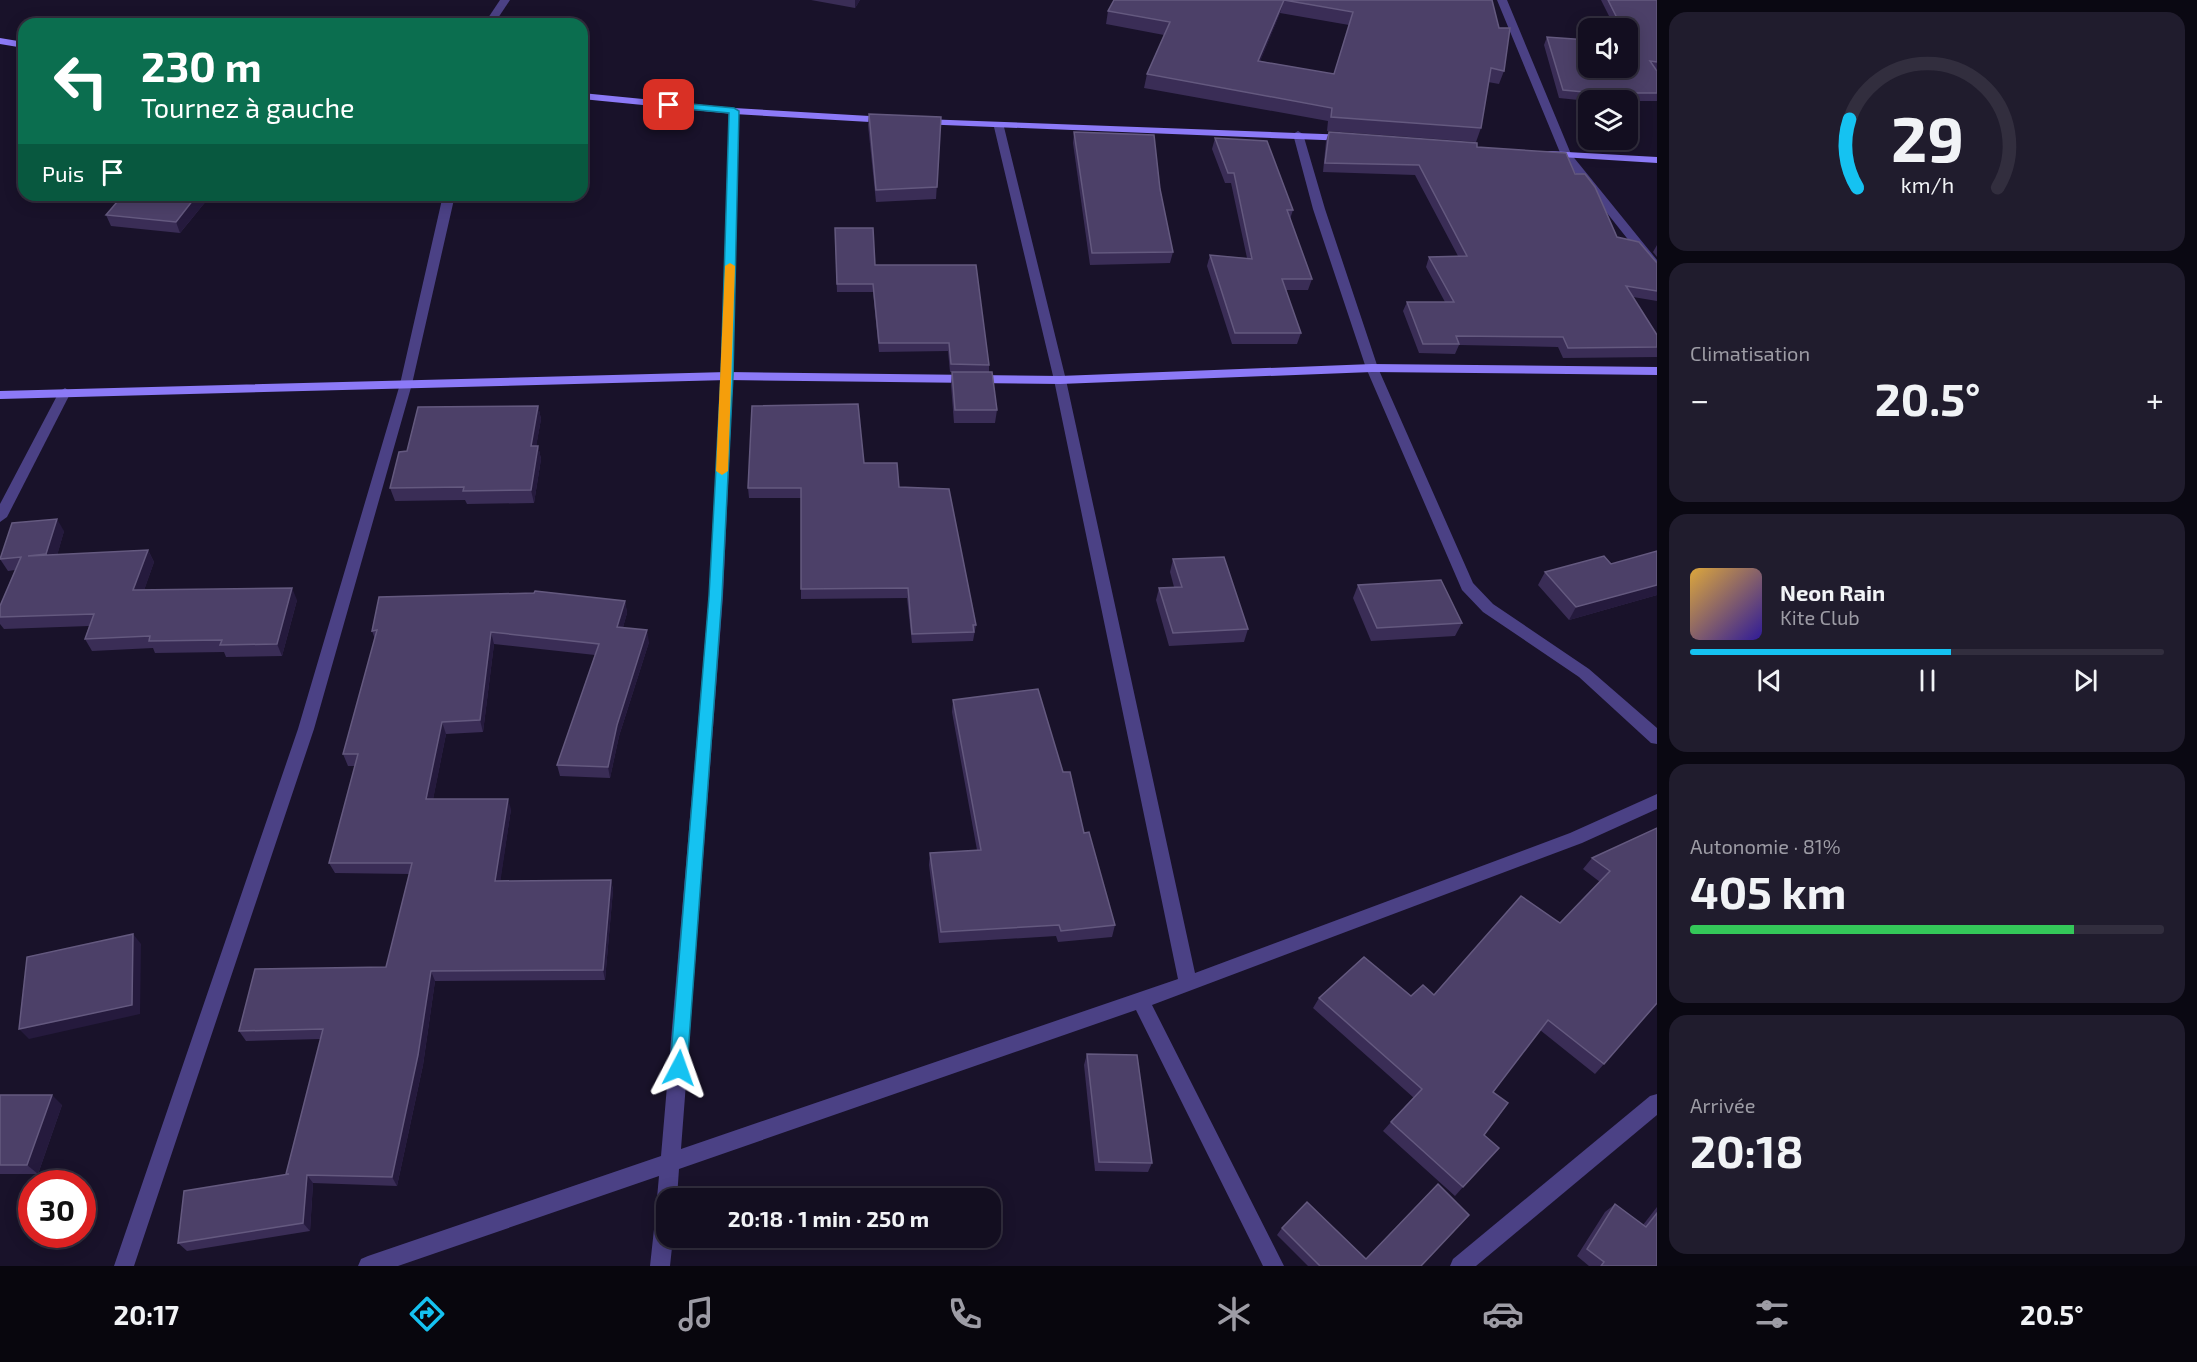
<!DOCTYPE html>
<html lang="fr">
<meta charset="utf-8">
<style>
:root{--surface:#130e20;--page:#201c2d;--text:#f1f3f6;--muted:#9d9ca5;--line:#322e3e;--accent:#15c2f1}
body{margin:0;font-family:"Exo 2",sans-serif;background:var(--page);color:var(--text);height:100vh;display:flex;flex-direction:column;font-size:22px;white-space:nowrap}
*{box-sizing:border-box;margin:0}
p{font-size:20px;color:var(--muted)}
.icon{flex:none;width:33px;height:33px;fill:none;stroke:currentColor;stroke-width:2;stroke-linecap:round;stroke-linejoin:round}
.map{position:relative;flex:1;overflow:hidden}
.details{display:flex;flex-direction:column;gap:12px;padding:12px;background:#0a0812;width:540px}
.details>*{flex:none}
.guide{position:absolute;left:18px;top:18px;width:570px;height:183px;border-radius:18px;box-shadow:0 3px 15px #0003,0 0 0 2px var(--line);background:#0b6e4f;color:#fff;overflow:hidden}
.buttons{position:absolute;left:1578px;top:18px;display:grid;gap:12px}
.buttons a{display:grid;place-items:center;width:60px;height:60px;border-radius:12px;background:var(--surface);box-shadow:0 3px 15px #0003,0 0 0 2px var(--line);font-size:30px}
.speed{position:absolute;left:18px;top:1170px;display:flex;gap:12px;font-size:30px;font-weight:700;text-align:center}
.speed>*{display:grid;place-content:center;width:78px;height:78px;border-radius:50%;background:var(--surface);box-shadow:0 3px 15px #0003,0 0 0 2px var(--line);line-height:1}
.speed .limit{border:9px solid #d22;background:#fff;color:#111}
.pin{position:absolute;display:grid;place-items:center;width:51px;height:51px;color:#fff;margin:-26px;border-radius:12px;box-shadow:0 3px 9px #0006}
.me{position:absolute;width:66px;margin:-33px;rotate:4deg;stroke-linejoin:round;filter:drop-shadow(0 0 4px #0008)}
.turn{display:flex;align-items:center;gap:21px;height:126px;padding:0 24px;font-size:27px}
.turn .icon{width:78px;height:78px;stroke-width:2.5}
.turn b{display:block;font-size:42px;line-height:51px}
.then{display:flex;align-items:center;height:57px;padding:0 24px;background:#0003;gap:12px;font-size:22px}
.big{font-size:45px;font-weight:700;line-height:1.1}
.details .tile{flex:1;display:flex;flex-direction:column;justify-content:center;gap:9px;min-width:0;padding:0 21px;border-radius:18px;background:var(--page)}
.details .dial{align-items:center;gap:0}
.dial svg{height:156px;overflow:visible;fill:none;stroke:var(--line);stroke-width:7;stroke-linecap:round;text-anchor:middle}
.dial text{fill:var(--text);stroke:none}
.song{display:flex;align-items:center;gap:18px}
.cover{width:72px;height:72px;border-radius:9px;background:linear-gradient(135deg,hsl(40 70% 55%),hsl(250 70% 35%))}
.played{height:6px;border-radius:3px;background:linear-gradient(90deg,var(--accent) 55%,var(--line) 55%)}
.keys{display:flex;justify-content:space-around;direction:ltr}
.heat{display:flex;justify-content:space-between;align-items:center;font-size:33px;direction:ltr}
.charge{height:9px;border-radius:4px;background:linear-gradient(90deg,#34c759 81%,var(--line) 0)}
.trip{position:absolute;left:656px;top:1188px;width:345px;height:60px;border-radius:18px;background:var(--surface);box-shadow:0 3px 15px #0003,0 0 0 2px var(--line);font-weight:700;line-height:60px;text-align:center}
.dock{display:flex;height:96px;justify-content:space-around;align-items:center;background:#08060d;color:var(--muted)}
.dock .icon{width:42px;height:42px}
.dock .current{color:var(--accent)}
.dock b{font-size:27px;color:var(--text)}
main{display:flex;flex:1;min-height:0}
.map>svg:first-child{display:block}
</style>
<main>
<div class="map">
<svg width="1657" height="1266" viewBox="0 0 1657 1266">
<rect width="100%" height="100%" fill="#19122a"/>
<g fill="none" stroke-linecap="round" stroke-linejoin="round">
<g fill="#4b4185" fill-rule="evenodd">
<polygon points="500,0 510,0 494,24 484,24"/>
<polygon points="1497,0 1507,0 1571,154 1657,260 1657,272 1653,271 1561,155"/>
<polygon points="734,108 739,111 733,376 723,596 681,1149 1178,979 1054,380 994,127 995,125 1004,127 1066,380 1195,973 1570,833 1657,794 1657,809 1582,843 1152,1005 1284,1266 1263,1266 1136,1010 679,1169 677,1198 666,1198 666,1238 673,1238 670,1266 650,1266 656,1211 659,1204 657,1198 659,1176 398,1266 358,1266 361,1259 368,1256 661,1156 709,596 721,376 729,111"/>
<polygon points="1298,131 1303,134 1325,209 1378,368 1473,583 1493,604 1589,669 1657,728 1657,744 1651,743 1579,677 1483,612 1462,590 1366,368 1313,209 1293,134"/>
<polygon points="443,195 455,195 412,384 314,729 134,1266 114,1266 298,729 400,384"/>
<polygon points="65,388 71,392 7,517 0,522 0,504 59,392"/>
<polygon points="1657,1094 1657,1115 1476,1266 1450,1266 1453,1259 1650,1096"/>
</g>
<g fill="#8c7af7" fill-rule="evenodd">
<polygon points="0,38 24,42 24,48 0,44"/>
<polygon points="582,93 734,108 887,117 892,120 887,123 734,114 582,99"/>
<polygon points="923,119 1349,135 1354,138 1349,141 919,124 919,120"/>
<polygon points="1549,151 1657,157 1657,163 1545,156 1545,152"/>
<polygon points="1372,364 1657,367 1657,375 1372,372 1060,384 727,380 0,399 0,391 727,372 1060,376"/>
</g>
</g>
<g fill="#3a2d56" fill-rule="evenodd">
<polygon points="811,0 860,0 855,8"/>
<path d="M1114,0H1492L1504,71L1499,84L1488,82L1481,128L1476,142L1327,131L1328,121L1144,88L1147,74L1164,35L1106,24L1108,11ZM1280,13L1349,25L1334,74L1260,61Z"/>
<polygon points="1601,0 1657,0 1657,69 1656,69 1657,71 1657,101 1588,101 1559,98 1544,45 1547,37 1628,68 1628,28 1615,28"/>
<polygon points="869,114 941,117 936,199 876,202 868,125"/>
<polygon points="1074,132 1160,189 1173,252 1170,263 1090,265 1073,143"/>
<polygon points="1329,132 1477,147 1575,174 1617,237 1657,263 1657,301 1633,297 1657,335 1657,357 1563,358 1558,347 1459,345 1455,354 1419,353 1403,311 1407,302 1445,302 1426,267 1429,257 1458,256 1415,175 1323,172 1326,141"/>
<polygon points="1215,138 1293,210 1290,219 1312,279 1308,290 1286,290 1301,333 1297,344 1232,344 1207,266 1210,255 1247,258 1231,183 1225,183 1212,149"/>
<polygon points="211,195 180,233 111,226 106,215"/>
<polygon points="835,237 875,265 989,365 989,372 997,410 995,423 954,423 951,385 952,372 950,372 948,351 879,352 873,292 837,292"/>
<polygon points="1657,245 1657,257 1653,252"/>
<polygon points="538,406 541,419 536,446 538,446 541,459 534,503 467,504 465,500 395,501 390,488 407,451"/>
<polygon points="864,463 899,487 976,625 973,641 912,643 907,598 801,599 801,498 749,498 748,488"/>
<polygon points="64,531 57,555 148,550 154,562 144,590 297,600 282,656 226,657 224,652 155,653 153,648 92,651 85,639 89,626 4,629 0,624 0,606 15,570 8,571 0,559"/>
<polygon points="1657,551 1657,595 1569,620 1538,585 1545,572 1611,564"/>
<polygon points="1173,559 1248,629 1244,642 1169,646 1156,600 1159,588 1174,587 1170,572"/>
<polygon points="1358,585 1462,623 1455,636 1371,641 1353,598"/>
<polygon points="625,601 627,613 623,627 649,642 619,736 610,778 560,776 557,765 595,655 494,644 483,732 446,734 433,799 511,809 500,881 611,880 613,890 605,980 435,981 423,1065 397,1186 313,1183 310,1231 187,1251 178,1243 287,1174 321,1039 246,1041 239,1031 386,967 409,874 335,873 329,863 355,766 348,766 343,754 375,639 372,631"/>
<polygon points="953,700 1063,772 1084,833 1115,925 1112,937 1058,942 1056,936 939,943 929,865 930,853 977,850 952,712"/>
<polygon points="1657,828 1604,1064 1595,1074 1540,1030 1493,1092 1484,1135 1463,1187 1455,1196 1383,1131 1391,1122 1414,1098 1313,1008 1319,998 1411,996 1434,995 1560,923 1600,882 1583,869 1592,858"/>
<polygon points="1087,1054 1152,1163 1148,1172 1095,1171 1084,1065"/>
<polygon points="0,1095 62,1105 38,1174 0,1174"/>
<polygon points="1615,1204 1643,1225 1657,1207 1657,1266 1589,1266 1577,1256 1605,1212"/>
<polygon points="1282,1228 1366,1259 1421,1266 1308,1266 1277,1235"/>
</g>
<g fill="#251a3d">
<polygon points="855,0 860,0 855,8"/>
<polygon points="1284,0 1280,13 1255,74 1258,61"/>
<polygon points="197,195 211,195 180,233 176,222"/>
<polygon points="538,406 541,419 534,459 531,446"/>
<polygon points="538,446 541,459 534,503 531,490"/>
<polygon points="57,519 64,531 54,567 46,554"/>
<polygon points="148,550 154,562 140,602 133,590"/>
<polygon points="1657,585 1657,595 1569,620 1576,607"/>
<polygon points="292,588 297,600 282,656 277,644"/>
<polygon points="625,601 627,613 620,638 617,627"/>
<polygon points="647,630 649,642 619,736 610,778 608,767 617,725"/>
<polygon points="491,632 494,644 483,732 480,720"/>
<polygon points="442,722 446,734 431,810 426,799"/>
<polygon points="508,799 511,809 499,891 495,881"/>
<polygon points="611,880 613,890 605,980 603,970"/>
<polygon points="133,934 141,944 140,1014 29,1039 19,1029"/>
<polygon points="431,971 435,981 423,1065 397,1186 392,1177"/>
<polygon points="52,1095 62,1105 38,1174 27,1165"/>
<polygon points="307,1175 313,1183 310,1231 303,1223"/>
</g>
<g fill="#4c4068" stroke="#64597f" stroke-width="1.5" fill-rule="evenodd">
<path d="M1114,0H1492L1499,28H1510L1504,71L1491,68L1481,128L1331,117L1332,108L1147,74L1170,22L1108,11ZM1284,0L1353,12L1334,74L1258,61Z"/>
<polygon points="1608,0 1657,0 1657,62 1650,61 1657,71 1657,93 1627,93 1627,96 1563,90 1547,37 1588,40 1588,68 1628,68 1628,43 1629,43 1628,39 1628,28 1622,28"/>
<polygon points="869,114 941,117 937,187 876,190"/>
<polygon points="1074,132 1154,135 1160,189 1173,252 1092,253"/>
<polygon points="1329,132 1477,143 1477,147 1566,153 1575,174 1585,174 1595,187 1617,237 1639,242 1657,263 1657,291 1626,286 1657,335 1657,347 1568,348 1563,337 1456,336 1459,344 1423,344 1407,302 1454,302 1429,257 1467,256 1419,165 1325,163"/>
<polygon points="1215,138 1267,141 1293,210 1287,210 1312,279 1282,279 1301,333 1235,333 1210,255 1252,259 1234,173 1228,173"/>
<polygon points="123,195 197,195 176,222 106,215"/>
<polygon points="835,228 873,228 875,265 976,265 989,365 951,364 949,343 879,343 873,284 837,284"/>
<polygon points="952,372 992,372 997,410 955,410"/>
<polygon points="858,404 864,463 897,463 899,487 949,489 976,625 973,625 974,632 912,634 908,588 801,589 801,488 748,488 752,406"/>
<polygon points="538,406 531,446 538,446 531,490 463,491 464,487 390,488 399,452 407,451 418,407"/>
<polygon points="57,519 46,554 28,556 148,550 133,590 292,588 277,644 220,645 222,640 149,641 150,636 85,639 94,614 0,617 0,606 21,557 0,559 12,523"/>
<polygon points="1657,551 1657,585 1576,607 1545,572 1604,556 1611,564"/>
<polygon points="1224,557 1248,629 1173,633 1159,588 1182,587 1173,559"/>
<polygon points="1441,580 1462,623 1377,628 1358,585"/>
<polygon points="535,591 625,601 617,627 647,630 617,725 608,767 557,765 599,644 491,632 480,720 442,722 426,799 508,799 495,881 611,880 603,970 431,971 418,1055 392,1177 307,1175 303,1223 178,1243 184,1191 289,1174 286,1174 323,1029 239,1031 255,969 386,967 412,863 329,863 358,754 343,754 377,630 372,631 379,597 534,593"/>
<polygon points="1038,689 1063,772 1070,772 1084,833 1089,832 1115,925 1061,931 1059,925 941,932 930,853 981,850 953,700"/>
<polygon points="1657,828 1657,1003 1604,1064 1548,1020 1493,1092 1508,1103 1484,1135 1499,1148 1463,1187 1391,1122 1422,1089 1319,998 1364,957 1411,996 1423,985 1434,995 1521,896 1560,923 1610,871 1592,858"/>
<polygon points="133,934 132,1005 19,1029 27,957"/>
<polygon points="1087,1054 1137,1055 1152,1163 1099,1162"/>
<polygon points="0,1095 52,1095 27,1165 0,1165"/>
<polygon points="1438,1184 1469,1215 1421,1266 1320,1266 1282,1228 1307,1202 1366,1259"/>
<polygon points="1615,1204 1646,1227 1657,1213 1657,1266 1601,1266 1604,1262 1587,1249"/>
</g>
<polygon fill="#15c2f1" stroke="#0e7e9d" stroke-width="1.5" points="669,102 734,108 739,111 733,376 722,596 687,1068 685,1073 679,1076 673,1073 670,1068 709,596 721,376 729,113 666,107 664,105"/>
<polygon fill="#f59e0b" points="730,263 735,266 728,471 722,475 716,471 725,266"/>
</svg>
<div class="buttons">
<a><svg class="icon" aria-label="sound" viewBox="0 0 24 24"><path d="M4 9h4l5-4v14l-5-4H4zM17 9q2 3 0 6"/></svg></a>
<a><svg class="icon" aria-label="layers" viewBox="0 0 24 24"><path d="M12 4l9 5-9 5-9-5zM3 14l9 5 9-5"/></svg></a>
</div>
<div class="speed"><div class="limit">30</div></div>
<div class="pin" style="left:669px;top:105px;background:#d93025"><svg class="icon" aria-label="arrive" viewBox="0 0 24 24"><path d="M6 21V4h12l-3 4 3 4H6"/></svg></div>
<svg class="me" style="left:679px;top:1068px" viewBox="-20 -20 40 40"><path d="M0-17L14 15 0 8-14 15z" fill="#15c2f1" stroke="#fff" stroke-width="4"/></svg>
<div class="trip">20:18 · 1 min · 250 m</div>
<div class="guide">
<div class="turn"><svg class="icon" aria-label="left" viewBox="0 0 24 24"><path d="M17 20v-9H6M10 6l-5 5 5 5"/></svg><div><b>230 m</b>Tournez à gauche</div></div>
<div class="then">Puis<svg class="icon" aria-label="arrive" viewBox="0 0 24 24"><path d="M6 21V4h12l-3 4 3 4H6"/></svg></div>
</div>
</div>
<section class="details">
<div class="tile dial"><svg viewBox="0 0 100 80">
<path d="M14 69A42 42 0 1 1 86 69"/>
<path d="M14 69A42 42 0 0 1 10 34" stroke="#15c2f1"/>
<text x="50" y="56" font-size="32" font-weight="700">29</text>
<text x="50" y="72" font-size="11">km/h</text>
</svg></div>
<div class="tile"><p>Climatisation</p>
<div class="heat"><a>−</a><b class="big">20.5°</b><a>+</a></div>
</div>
<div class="tile">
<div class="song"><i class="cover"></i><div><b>Neon Rain</b><p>Kite Club</p></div></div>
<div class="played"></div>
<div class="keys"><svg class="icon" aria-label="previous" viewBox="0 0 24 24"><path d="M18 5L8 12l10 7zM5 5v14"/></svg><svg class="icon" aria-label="pause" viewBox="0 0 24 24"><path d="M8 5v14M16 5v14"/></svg><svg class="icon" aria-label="next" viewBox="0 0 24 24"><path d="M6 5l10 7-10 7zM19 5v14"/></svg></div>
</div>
<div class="tile"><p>Autonomie · 81%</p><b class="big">405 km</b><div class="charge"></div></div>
<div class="tile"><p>Arrivée</p><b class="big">20:18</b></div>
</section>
</main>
<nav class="dock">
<b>20:17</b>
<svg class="icon current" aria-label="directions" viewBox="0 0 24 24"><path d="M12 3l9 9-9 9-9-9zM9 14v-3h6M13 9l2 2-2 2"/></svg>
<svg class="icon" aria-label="music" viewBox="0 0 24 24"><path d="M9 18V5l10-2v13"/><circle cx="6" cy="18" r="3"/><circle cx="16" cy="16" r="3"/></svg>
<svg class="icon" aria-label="phone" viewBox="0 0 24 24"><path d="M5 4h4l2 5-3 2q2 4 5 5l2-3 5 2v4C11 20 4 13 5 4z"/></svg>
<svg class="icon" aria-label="climate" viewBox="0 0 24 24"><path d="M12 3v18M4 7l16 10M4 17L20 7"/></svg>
<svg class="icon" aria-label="car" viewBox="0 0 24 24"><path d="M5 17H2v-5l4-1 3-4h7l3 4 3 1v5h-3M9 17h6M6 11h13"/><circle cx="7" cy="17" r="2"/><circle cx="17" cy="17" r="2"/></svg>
<svg class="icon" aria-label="filters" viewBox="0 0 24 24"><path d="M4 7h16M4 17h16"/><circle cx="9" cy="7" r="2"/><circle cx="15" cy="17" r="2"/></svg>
<b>20.5°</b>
</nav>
